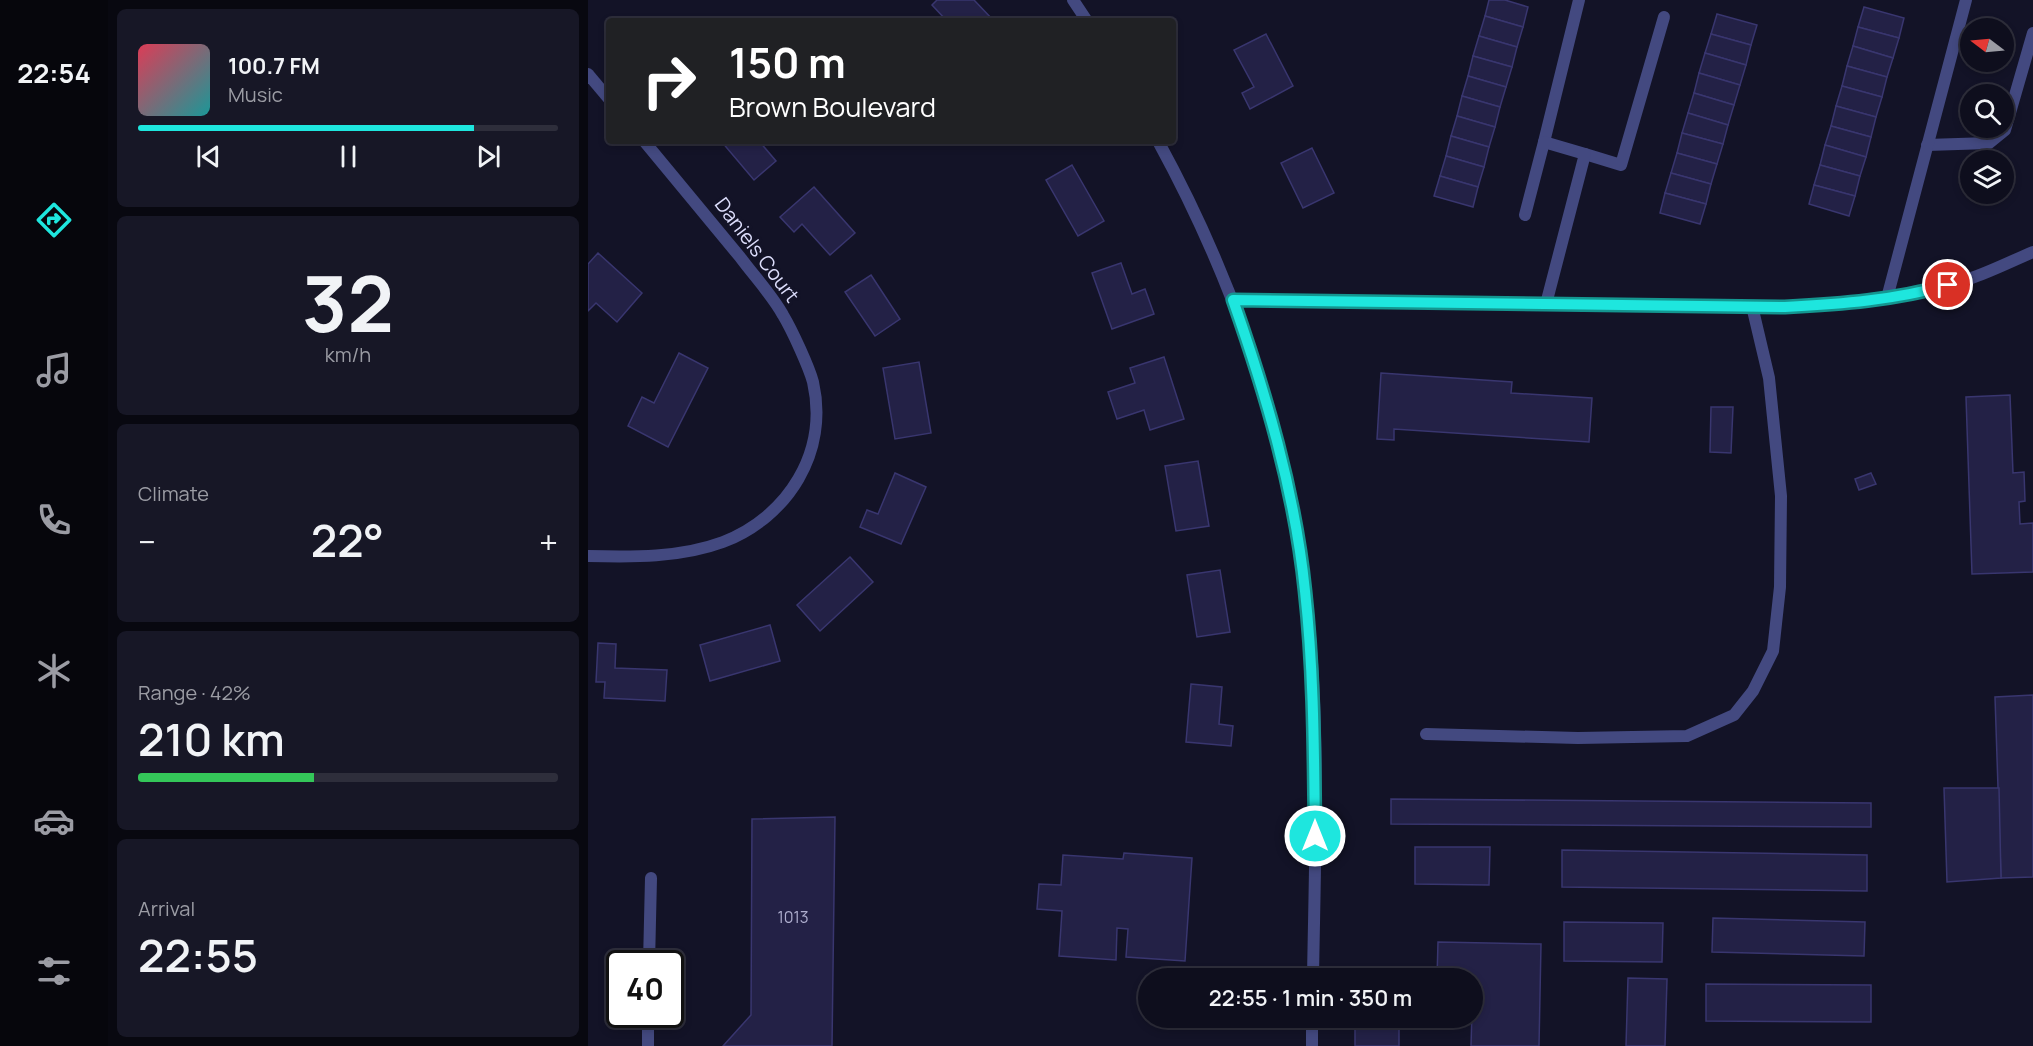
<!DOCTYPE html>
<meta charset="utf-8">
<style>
:root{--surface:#0e0e1d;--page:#171726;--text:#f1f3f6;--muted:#9b9ca4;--line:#2e2e3b;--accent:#1ee6de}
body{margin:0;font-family:Manrope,sans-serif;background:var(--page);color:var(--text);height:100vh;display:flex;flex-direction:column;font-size:22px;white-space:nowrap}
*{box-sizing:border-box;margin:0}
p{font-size:20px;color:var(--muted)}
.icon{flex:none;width:33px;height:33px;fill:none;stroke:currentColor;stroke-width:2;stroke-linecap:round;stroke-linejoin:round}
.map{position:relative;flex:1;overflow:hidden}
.side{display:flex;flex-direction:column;gap:9px;padding:9px;background:#080810;width:480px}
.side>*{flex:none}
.guide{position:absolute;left:18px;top:18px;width:570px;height:126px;border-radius:6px;box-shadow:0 3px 9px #0003,0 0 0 2px var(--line);background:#202124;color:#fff;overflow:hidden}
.needle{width:39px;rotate:286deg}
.tools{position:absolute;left:1372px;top:18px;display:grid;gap:12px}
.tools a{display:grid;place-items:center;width:54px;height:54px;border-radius:50%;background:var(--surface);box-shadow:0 3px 9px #0003,0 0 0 2px var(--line);font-size:30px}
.speed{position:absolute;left:18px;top:950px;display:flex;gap:12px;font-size:30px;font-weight:700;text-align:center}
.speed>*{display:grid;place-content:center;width:78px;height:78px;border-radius:50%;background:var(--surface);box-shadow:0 3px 9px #0003,0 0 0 2px var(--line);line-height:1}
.speed .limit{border:3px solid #111;border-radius:9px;background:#fff;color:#111}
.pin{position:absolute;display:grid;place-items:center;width:51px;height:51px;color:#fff;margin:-26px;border:3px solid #fff;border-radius:50%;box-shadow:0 2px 6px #0007}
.me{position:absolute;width:66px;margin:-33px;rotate:0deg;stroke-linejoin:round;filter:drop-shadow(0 0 4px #0008)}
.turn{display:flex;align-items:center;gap:21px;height:126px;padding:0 24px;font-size:27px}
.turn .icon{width:78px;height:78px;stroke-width:2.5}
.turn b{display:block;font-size:42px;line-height:51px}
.big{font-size:45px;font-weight:600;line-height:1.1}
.side .card{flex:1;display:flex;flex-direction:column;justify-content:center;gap:9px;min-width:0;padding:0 21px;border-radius:9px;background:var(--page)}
.side .dial{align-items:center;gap:0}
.dial b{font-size:78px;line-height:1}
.song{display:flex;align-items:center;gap:18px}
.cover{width:72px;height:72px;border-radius:9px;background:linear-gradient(135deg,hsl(350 70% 55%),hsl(180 70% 35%))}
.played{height:6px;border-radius:3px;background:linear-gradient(90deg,var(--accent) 80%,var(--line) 80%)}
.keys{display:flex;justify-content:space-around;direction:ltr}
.heat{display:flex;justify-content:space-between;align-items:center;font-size:33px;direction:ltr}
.charge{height:9px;border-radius:4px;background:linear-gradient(90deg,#34c759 42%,var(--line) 0)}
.trip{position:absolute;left:550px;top:968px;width:345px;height:60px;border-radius:30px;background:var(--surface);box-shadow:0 3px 9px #0003,0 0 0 2px var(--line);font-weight:600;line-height:60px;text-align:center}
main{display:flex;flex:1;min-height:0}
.tabs{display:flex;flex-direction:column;width:108px;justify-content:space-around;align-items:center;background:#06060c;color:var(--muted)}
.tabs .icon{width:42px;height:42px}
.tabs .active{color:var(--accent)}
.tabs b{font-size:27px;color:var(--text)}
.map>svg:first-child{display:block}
</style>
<main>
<nav class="tabs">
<b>22:54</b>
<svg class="icon active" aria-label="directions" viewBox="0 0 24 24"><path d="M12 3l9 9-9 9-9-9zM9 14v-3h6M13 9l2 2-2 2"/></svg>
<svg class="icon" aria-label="music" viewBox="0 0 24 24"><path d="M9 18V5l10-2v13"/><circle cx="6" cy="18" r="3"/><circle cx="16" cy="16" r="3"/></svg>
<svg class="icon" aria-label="phone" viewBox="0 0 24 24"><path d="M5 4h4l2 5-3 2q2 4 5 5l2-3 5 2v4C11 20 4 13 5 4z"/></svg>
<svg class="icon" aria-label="climate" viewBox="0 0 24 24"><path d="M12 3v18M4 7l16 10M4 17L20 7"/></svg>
<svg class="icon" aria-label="car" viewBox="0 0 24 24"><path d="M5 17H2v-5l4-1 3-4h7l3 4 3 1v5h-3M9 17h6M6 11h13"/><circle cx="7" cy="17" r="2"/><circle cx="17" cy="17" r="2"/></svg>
<svg class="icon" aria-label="filters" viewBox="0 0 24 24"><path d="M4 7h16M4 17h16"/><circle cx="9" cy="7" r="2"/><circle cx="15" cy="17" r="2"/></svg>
</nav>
<section class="side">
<div class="card">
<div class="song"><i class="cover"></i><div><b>100.7 FM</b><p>Music</p></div></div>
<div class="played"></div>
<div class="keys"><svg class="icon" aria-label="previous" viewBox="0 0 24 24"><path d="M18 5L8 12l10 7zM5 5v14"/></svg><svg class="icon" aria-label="pause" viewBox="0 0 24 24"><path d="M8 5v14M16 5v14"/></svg><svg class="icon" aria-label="next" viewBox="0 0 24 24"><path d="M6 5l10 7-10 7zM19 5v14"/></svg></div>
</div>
<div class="card dial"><b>32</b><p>km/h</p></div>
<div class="card"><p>Climate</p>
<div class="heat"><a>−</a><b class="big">22°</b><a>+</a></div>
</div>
<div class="card"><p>Range · 42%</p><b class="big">210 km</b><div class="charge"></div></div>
<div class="card"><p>Arrival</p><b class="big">22:55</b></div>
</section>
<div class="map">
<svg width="1445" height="1046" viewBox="0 0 1445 1046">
<rect width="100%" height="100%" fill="#131327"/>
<g fill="#232146" stroke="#39366f" stroke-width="1.5">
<polygon points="349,0 386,0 406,21 359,21 344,5"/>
<polygon points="901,0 917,0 940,7 935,27 897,16"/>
<polygon points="1276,7 1316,18 1311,38 1270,27"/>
<polygon points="1129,14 1169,25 1163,45 1123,34"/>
<polygon points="897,16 935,27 929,47 891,36"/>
<polygon points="1270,27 1311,38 1305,58 1265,46"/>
<polygon points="678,34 705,86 662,109 654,93 666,87 646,50"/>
<polygon points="1123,34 1163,45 1158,65 1117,53"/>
<polygon points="891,36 929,47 924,67 885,56"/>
<polygon points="1265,46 1305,58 1299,77 1259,66"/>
<polygon points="1117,53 1158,65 1152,85 1111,73"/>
<polygon points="885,56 924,67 918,87 880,76"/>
<polygon points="1259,66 1299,77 1294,97 1254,86"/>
<polygon points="1111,73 1152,85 1146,105 1106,93"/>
<polygon points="880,76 918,87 912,107 874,96"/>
<polygon points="1254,86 1294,97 1288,117 1248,106"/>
<polygon points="1106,93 1146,105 1140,125 1100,113"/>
<polygon points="874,96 912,107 907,127 869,116"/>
<polygon points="1248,106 1288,117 1283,137 1243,126"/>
<polygon points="1100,113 1140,125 1135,144 1094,133"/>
<polygon points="869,116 907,127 901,147 863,136"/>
<polygon points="1243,126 1283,137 1278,157 1237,145"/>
<polygon points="1094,133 1135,144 1129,164 1089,153"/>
<polygon points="863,136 901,147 896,167 858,156"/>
<polygon points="133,141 171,141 188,161 166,180"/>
<polygon points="1237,145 1278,157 1272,176 1232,165"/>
<polygon points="724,148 746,193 715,208 693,163"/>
<polygon points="1089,153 1129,164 1123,184 1083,173"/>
<polygon points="858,156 896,167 890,187 852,176"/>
<polygon points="484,165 516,221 490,236 458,180"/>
<polygon points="1232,165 1272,176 1267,196 1226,185"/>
<polygon points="1083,173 1123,184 1118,204 1077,193"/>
<polygon points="852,176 890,187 885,207 846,196"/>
<polygon points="1226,185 1267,196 1261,216 1221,204"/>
<polygon points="226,187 267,233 242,255 214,224 206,232 192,217"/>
<polygon points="1077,193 1118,204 1112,224 1072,213"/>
<polygon points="10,253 54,293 29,322 8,303 0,311 0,264"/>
<polygon points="533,263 544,294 557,289 566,314 524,329 504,273"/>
<polygon points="283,275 312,319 287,336 257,292"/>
<polygon points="91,353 120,368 80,447 40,426 54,397 66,403"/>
<polygon points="576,357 596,419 562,430 556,410 529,419 520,392 547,383 542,368"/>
<polygon points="331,362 343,433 307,439 295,368"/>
<polygon points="793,373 924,382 923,393 1004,398 1001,442 806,429 806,440 789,439"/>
<polygon points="1422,395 1425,473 1436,472 1437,501 1431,502 1432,524 1445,523 1445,572 1384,574 1378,397"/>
<polygon points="1123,407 1145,407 1143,453 1122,452"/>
<polygon points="610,461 621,526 588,531 577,466"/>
<polygon points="307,473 338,487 313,544 272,527 279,510 290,514"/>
<polygon points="1283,473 1288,484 1271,490 1267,479"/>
<polygon points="262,557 285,582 232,631 209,605"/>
<polygon points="632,570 642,632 609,637 599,575"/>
<polygon points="182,625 192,661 122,681 112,645"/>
<polygon points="10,643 28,644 27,668 79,670 77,701 16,698 17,682 8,682"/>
<polygon points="603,684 634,687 631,724 645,726 643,746 598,742"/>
<polygon points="1445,695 1445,877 1413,878 1407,697"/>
<polygon points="1356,788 1411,788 1413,878 1359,882"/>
<polygon points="803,799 1283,803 1283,827 803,824"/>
<polygon points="247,817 244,1046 135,1046 163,1015 164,819"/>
<polygon points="827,847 902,847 901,885 827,884"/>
<polygon points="974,850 1279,855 1279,891 974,887"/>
<polygon points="536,853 604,858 597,961 538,957 540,929 529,928 528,960 471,956 474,911 449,909 451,884 473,885 475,855 535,859"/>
<polygon points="1125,918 1277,922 1276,956 1124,952"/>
<polygon points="976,922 1075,923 1074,962 976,961"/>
<polygon points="850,942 953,944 951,1046 883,1046 885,978 849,978"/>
<rect x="767" y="975" width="44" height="3"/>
<polygon points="1040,978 1079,979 1077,1046 1038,1046"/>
<polygon points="1118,984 1283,985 1283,1022 1118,1021"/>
<rect x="767" y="1017" width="44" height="29"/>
</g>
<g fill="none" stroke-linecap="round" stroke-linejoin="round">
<g stroke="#434980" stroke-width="12">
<polyline points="956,142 991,0"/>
<polyline points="1339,145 1401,143 1417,130 1445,33"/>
<polyline points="997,154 1033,165 1076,17"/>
<polyline points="937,215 956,142 997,154 958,304"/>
<polyline points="1299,298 1378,0"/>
<polyline points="838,734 990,738 1099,736 1146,715 1165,691 1185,651 1192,587 1193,496 1181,378 1164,306"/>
<polyline points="61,963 63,878"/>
<polyline points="60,1046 60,1014"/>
</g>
<g stroke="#434980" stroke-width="12">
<polyline points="0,74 21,99"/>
<path d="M645,300L1197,307C1260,304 1321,298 1381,279C1402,272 1424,261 1445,252"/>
<path d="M0,556C45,557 92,558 135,542C200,517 241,452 225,382C221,367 204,330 195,315C184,295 166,276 152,257C120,218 88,180 56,141"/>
</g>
<g stroke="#434980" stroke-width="12">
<polyline points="485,0 499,21"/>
<path d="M570,141C646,280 697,430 717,587C733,716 727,848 725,978"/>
<polyline points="724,1046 724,1017"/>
</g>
</g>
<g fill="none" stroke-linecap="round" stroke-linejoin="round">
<g stroke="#149690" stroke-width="15">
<path id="route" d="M727,836C726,754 726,672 717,591C707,492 678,394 645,300L1197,307C1253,304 1307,300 1360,285"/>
</g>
<use href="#route" stroke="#1ee6de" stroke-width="10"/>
</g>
<g text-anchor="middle" stroke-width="6" stroke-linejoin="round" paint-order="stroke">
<g font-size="16" fill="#aeaece">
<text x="205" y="923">1013</text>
</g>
<g font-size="20" fill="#dcddfb" stroke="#131327">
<text transform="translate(169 250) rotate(53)" y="7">Daniels Court</text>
</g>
</g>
</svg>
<div class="tools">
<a><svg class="needle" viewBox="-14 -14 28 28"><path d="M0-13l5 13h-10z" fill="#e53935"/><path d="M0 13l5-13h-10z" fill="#9b9ca4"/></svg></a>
<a><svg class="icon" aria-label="search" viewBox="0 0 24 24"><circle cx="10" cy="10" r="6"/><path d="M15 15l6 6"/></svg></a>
<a><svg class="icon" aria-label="layers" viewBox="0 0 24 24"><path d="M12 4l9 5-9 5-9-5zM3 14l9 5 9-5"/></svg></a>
</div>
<div class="speed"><div class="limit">40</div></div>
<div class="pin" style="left:1360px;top:285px;background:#d93025"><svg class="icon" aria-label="arrive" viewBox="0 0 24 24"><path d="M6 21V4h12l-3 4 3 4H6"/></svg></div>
<svg class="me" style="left:727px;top:836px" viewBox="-20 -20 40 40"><circle r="17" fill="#1ee6de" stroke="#fff" stroke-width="3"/><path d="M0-11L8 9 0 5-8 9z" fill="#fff"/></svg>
<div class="trip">22:55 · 1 min · 350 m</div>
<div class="guide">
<div class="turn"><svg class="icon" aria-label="right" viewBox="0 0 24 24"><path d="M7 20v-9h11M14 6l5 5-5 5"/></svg><div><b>150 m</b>Brown Boulevard</div></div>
</div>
</div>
</main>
